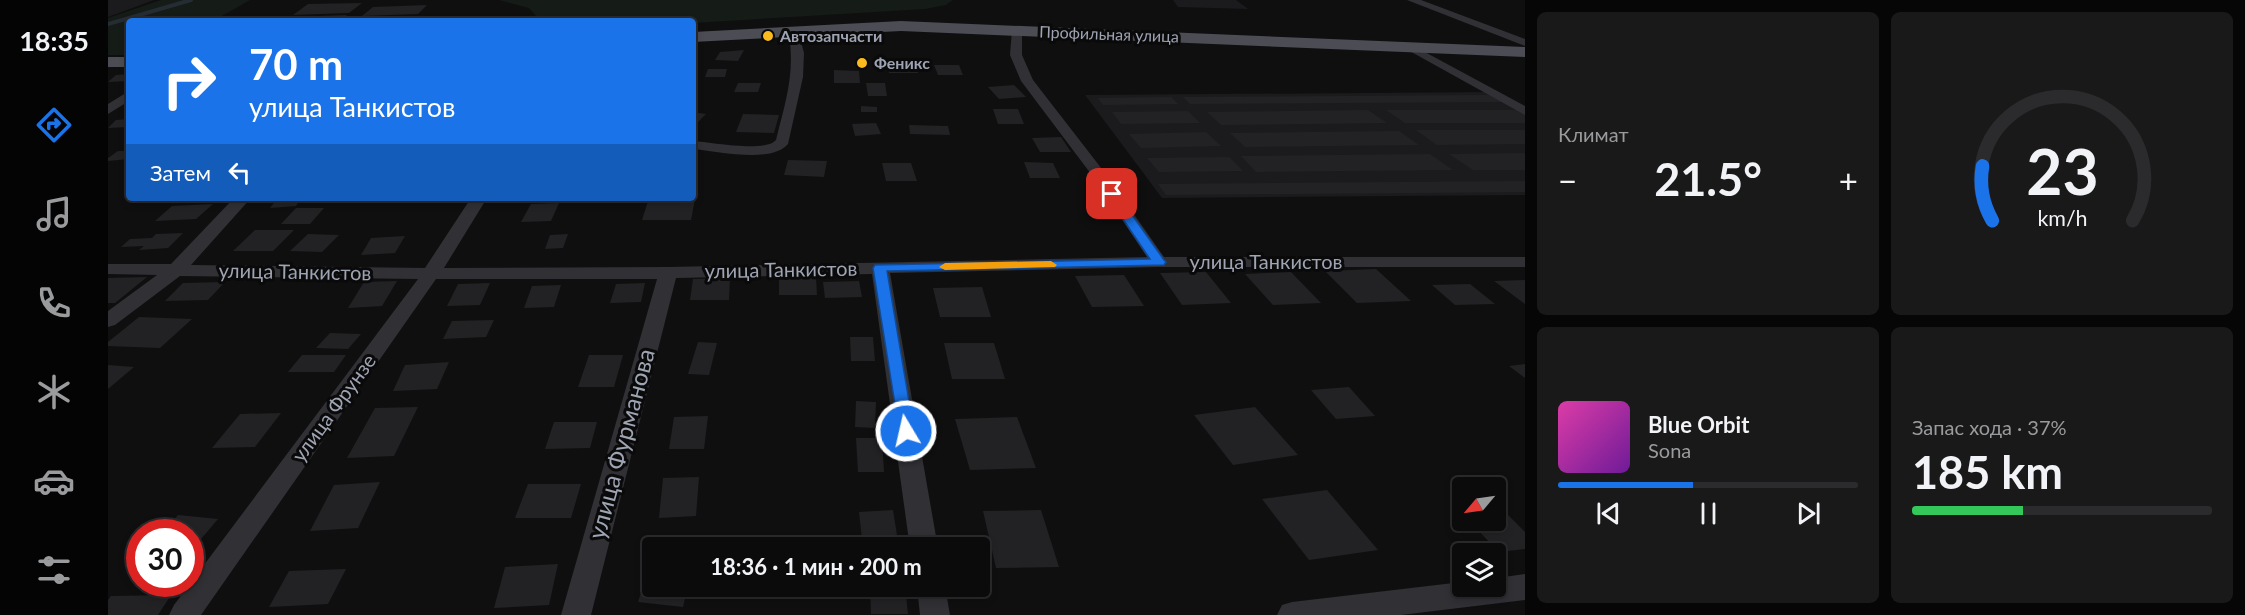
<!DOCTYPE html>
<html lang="ru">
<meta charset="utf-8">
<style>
:root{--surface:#0b0b0c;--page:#19191a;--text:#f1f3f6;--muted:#9a9b9d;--line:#2b2b2d;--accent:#1a73e8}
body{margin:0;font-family:Lato,sans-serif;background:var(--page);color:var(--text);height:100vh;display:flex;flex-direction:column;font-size:22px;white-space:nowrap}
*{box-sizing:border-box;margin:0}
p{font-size:20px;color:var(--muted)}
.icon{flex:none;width:33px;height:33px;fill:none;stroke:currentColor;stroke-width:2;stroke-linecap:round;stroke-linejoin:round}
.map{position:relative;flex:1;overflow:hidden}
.details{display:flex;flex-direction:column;gap:12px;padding:12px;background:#060607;width:720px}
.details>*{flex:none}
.hud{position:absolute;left:18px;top:18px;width:570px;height:183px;border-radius:6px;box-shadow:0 3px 9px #0003,0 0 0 2px var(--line);background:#1a73e8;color:#fff;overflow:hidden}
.needle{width:39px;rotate:241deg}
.fabs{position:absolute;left:1344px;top:477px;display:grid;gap:12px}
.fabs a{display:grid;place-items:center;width:54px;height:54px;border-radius:6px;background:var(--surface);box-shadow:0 3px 9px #0003,0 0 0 2px var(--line);font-size:30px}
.speed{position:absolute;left:18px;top:519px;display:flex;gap:12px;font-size:30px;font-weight:700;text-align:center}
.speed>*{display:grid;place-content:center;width:78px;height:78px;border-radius:50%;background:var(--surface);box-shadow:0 3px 9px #0003,0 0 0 2px var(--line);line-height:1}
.speed .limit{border:9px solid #d22;background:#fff;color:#111}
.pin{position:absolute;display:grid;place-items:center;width:51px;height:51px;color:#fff;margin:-26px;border-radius:12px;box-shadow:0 3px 9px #0006}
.me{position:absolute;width:66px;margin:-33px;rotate:351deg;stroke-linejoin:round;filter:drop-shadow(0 0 4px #0008)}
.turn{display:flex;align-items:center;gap:21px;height:126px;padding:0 24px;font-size:27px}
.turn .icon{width:78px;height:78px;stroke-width:2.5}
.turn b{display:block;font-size:42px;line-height:51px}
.then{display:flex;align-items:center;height:57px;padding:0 24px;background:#0003;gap:12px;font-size:22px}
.big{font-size:45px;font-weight:700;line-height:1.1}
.details .card{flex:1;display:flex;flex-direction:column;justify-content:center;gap:9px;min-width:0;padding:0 21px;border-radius:9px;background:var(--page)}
.details .dial{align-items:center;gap:0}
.dial svg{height:156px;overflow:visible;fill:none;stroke:var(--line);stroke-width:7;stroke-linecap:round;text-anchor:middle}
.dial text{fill:var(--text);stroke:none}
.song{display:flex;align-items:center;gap:18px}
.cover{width:72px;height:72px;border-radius:9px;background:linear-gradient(135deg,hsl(320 70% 55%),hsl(280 70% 35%))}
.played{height:6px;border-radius:3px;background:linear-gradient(90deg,var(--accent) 45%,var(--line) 45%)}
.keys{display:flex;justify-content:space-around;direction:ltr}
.heat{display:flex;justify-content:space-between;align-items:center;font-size:33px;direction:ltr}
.charge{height:9px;border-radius:4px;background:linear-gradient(90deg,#34c759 37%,var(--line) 0)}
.details .tiles{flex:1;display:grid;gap:12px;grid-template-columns:repeat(2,1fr)}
.trip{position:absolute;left:534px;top:537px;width:348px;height:60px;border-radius:6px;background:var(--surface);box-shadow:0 3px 9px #0003,0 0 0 2px var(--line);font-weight:700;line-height:60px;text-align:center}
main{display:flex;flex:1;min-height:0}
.tabs{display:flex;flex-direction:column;width:108px;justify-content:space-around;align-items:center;background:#040405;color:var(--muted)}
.tabs .icon{width:42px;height:42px}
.tabs .active{color:var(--accent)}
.tabs b{font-size:27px;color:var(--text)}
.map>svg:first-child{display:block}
</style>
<main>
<nav class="tabs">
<b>18:35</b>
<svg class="icon active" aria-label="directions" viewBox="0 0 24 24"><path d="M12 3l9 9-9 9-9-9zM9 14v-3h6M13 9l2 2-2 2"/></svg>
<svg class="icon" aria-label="music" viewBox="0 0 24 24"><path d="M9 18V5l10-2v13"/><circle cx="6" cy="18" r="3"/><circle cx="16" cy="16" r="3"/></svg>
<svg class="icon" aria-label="phone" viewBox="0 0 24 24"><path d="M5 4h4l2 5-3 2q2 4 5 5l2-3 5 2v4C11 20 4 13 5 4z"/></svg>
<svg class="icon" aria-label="climate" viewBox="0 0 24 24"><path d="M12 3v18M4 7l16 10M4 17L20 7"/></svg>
<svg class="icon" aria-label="car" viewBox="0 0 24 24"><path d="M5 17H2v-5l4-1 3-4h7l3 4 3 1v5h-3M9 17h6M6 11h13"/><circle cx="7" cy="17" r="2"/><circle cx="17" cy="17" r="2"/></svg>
<svg class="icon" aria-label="filters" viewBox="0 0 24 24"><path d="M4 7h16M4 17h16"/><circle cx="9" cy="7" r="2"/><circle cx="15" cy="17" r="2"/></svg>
</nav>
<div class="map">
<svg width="1417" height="615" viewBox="0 0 1417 615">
<rect width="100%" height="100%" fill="#0f0f10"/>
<g fill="#1b1b1d">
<polygon points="0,0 46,0 0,17"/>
<polygon points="1065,0 1128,0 1140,9 1070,7"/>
<polygon points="1383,92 1417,111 1417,195 1054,198 977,95"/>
</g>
<g fill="#151b16">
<polygon points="53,0 142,0 105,21 21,21 21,55 0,55 0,18"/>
<polygon points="391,0 845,0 838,5 817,9 585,23 585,21 426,21 429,17 421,8"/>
</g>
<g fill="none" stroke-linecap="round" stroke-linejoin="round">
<polyline stroke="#252c34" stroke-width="4" points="0,24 83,0"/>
</g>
<g fill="#222224">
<polygon points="254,3 241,13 185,15 200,4"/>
<polygon points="319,5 310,14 254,16 265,7"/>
<polygon points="239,15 232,21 178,21 183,17"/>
<polygon points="339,16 334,21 305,21 309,17"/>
<polygon points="636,50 630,61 607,60 612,52"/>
<polygon points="780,64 809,64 810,73 781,73"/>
<polygon points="826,65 851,65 855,75 830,75"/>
<polygon points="600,69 619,69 617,77 597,77"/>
<polygon points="726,70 751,71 752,83 726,83"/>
<polygon points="21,74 21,81 0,82 8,75"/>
<polygon points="630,83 653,83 650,92 626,92"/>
<polygon points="758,83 777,83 779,96 760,96"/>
<polygon points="906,85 918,97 891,99 880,87"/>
<polygon points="1384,95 1397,102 1082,104 1075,97"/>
<polygon points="1063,97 1070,104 995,105 990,98"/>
<polygon points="753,106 769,107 769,112 753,112"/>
<polygon points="885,109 910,109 916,124 890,124"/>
<polygon points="1260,110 1279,123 1113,125 1099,112"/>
<polygon points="1278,110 1410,110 1417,114 1417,123 1297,123"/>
<polygon points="1080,111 1092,123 1013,124 1004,112"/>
<polygon points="585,112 598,114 588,124 585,123"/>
<polygon points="635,114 671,115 666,133 628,132"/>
<polygon points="21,119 21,127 0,128 8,120"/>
<polygon points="768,123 773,134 747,136 744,124"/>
<polygon points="801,125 840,126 842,135 802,134"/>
<polygon points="1308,130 1417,130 1417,144 1329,145"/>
<polygon points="1291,131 1311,145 1137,147 1122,133"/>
<polygon points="1098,132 1113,146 1033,148 1021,134"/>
<polygon points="953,137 963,152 932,152 924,138"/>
<polygon points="10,151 21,151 21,159 0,161 0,158"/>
<polygon points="1417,153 1417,170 1365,170 1341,154"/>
<polygon points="1322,154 1345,170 1148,172 1133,156"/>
<polygon points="1121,157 1135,171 1051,172 1039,158"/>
<polygon points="680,160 719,161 716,177 676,175"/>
<polygon points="916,162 945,163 952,178 922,178"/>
<polygon points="774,163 803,163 809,181 778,181"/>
<polygon points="1417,181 1417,192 1058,195 1050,184"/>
<polygon points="585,194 588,194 583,220 534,220 541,198 585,198"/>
<polygon points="193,198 188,206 162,208 169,199"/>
<polygon points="451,203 443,221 413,222 423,204"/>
<polygon points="105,204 88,219 47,221 64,206"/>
<polygon points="188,208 216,208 202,224 173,224"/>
<polygon points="147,230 186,230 165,251 125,251"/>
<polygon points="75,233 60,248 31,250 36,246 13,247 22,239 44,238 48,234"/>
<polygon points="200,234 231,235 214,252 182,251"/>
<polygon points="460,234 455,248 437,249 442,235"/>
<polygon points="297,236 287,253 253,255 263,238"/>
<polygon points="1268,269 1303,301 1249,303 1217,271"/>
<polygon points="1098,272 1123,303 1074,305 1052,273"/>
<polygon points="1183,272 1213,303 1165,305 1137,274"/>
<polygon points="1016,275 1036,306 984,307 967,276"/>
<polygon points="39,277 7,303 0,303 0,278"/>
<polygon points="622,278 621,300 582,300 585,279"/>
<polygon points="671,278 708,278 709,295 671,295"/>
<polygon points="1417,280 1417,304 1386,281"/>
<polygon points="289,281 274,306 240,308 256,282"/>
<polygon points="751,281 754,297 717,298 715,282"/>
<polygon points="117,282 100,300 57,301 75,283"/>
<polygon points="382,283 372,305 339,306 350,284"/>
<polygon points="537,283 533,302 502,303 508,284"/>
<polygon points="1362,284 1387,304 1347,305 1324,285"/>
<polygon points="453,285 446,307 416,308 424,286"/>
<polygon points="874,287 883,317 832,317 825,288"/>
<polygon points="31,317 84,319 52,348 0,346 0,342"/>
<polygon points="386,320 378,337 335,339 344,321"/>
<polygon points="222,333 253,334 240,349 208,348"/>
<polygon points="742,337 765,337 767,361 743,361"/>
<polygon points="590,342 609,343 601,375 580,374"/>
<polygon points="836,343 886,343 897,379 844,379"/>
<polygon points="194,355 238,355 226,372 180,372"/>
<polygon points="481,355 515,355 506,387 470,387"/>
<polygon points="341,362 329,389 285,391 297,365"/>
<polygon points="1417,364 1417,378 1401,366"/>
<polygon points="0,365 26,367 0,389"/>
<polygon points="1241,387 1267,416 1228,419 1203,390"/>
<polygon points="748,401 768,402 767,428 747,427"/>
<polygon points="310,407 286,456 239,458 267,408"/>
<polygon points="1147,407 1190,455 1125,465 1086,415"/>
<polygon points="173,413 147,447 104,448 132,414"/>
<polygon points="600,416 596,449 561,449 566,417"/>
<polygon points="909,417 928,468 862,470 847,419"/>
<polygon points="446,422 489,422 482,448 437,449"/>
<polygon points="748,438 774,438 776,472 750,472"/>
<polygon points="591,477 588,516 551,518 555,478"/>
<polygon points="272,482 250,528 202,531 226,485"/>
<polygon points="420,484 473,484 463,518 407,518"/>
<polygon points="1219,490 1270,550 1201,560 1154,499"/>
<polygon points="1388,503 1417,532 1417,549 1391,552 1360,520 1388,520"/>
<polygon points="785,510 791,548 755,548 751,512"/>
<polygon points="933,510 951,567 888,568 875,511"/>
<polygon points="70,515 110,519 87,546 82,545 82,532 55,532"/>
<polygon points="450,564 441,605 386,608 397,567"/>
<polygon points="542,565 544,565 544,586 580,586 575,607 530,602"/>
<polygon points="238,569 220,604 161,607 181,571"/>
<polygon points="762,586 797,586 800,614 763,614"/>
<polygon points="63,595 50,615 0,615 0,600 3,596"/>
</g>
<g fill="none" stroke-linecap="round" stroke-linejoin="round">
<g fill="#303035" fill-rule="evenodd">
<polygon points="1299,0 1313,0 1417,39 1417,46"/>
<path d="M685,27L690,30L696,53L695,77L680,144C663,164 609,151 585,149V141C603,142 657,153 668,140C678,100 688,71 680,30Z"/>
<polygon points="909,27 914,30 914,55 925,80 997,173 1056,257 1417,257 1417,267 1051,267 782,273 830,548 802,548 764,274 568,278 483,615 453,615 549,279 328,279 93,615 61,615 66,605 310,279 72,276 7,325 0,327 0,311 49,275 0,274 0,264 63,264 126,198 143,198 83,265 317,268 363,198 379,198 336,268 560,267 1039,257 986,178 913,81 902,55 904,30"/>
<polygon points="1302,44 1417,106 1417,115 1298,49 1297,47"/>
<polygon points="21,91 21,101 0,114 0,104"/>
<polygon points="1417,574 1417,600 1293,615 1169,615 1174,605 1184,602 1354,582 1354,586 1388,586 1388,578"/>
<polygon points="809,586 837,586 842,615 812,615"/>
</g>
<g fill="#4c4d54" fill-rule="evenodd">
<polygon points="793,21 1417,47 1417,57 793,31 585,42 585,32"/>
<rect x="0" y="57" width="21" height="10"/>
</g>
</g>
<polygon fill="#1a73e8" stroke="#114b97" stroke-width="1.5" points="1004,190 1007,191 1056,260 1058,262 1056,265 779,271 806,431 804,435 792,435 765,268 767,265 1042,259 998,194"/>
<polygon fill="#f59e0b" points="943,261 949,265 947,267 837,270 831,267 837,263"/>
<g fill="#f9bb1e" stroke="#0a0a0b" stroke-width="2">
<circle cx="660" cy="36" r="6"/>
<circle cx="754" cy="63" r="6"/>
</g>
<g text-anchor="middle" stroke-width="6" stroke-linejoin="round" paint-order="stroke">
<g font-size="16" fill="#9fa4b2" stroke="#0a0a0b">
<text transform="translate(1001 34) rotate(2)" y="6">Профильная улица</text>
</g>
<g font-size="16" font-weight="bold" fill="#9fa4b2" stroke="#0a0a0b" text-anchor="start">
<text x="672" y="42">Автозапчасти</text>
<text x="766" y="69">Феникс</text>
</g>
<g font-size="20" fill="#9fa4b2" stroke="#0a0a0b">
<text x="1158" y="269">улица Танкистов</text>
<text transform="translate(673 270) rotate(-1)" y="7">улица Танкистов</text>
<text transform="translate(187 272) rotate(1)" y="7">улица Танкистов</text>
<text transform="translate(226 408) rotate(-54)" y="7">улица Фрунзе</text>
</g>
<g font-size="24" fill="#9fa4b2" stroke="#0a0a0b">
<text transform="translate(514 444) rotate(-75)" y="8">улица Фурманова</text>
</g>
</g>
</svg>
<div class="fabs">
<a><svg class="needle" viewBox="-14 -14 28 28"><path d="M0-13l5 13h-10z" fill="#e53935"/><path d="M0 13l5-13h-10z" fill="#9a9b9d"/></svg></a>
<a><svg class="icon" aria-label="layers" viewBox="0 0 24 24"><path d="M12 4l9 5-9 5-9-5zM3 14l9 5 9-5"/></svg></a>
</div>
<div class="speed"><div class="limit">30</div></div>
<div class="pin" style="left:1004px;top:194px;background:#d93025"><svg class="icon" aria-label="arrive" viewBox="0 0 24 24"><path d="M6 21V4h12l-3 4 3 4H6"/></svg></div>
<svg class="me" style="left:798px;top:431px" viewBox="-20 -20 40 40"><circle r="17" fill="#1a73e8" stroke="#fff" stroke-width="3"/><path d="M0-11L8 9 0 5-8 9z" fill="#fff"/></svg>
<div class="trip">18:36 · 1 мин · 200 m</div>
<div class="hud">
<div class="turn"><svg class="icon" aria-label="right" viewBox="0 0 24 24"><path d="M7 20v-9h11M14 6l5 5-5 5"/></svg><div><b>70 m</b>улица Танкистов</div></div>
<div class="then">Затем<svg class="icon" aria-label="left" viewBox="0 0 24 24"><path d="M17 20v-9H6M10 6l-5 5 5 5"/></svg></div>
</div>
</div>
<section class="details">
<div class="tiles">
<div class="card"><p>Климат</p>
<div class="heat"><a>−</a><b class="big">21.5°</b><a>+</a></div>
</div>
<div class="card dial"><svg viewBox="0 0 100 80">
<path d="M14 69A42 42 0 1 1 86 69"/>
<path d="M14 69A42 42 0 0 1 9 41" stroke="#1a73e8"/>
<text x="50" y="56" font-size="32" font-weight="700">23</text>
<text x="50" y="72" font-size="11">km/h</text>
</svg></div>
<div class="card">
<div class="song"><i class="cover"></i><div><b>Blue Orbit</b><p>Sona</p></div></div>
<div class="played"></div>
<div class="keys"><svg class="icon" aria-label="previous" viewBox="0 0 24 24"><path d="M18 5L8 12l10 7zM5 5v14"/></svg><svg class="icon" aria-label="pause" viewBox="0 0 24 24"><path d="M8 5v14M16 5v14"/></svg><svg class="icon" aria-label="next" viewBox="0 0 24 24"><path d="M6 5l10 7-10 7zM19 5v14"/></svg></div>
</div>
<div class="card"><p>Запас хода · 37%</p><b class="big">185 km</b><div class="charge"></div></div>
</div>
</section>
</main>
